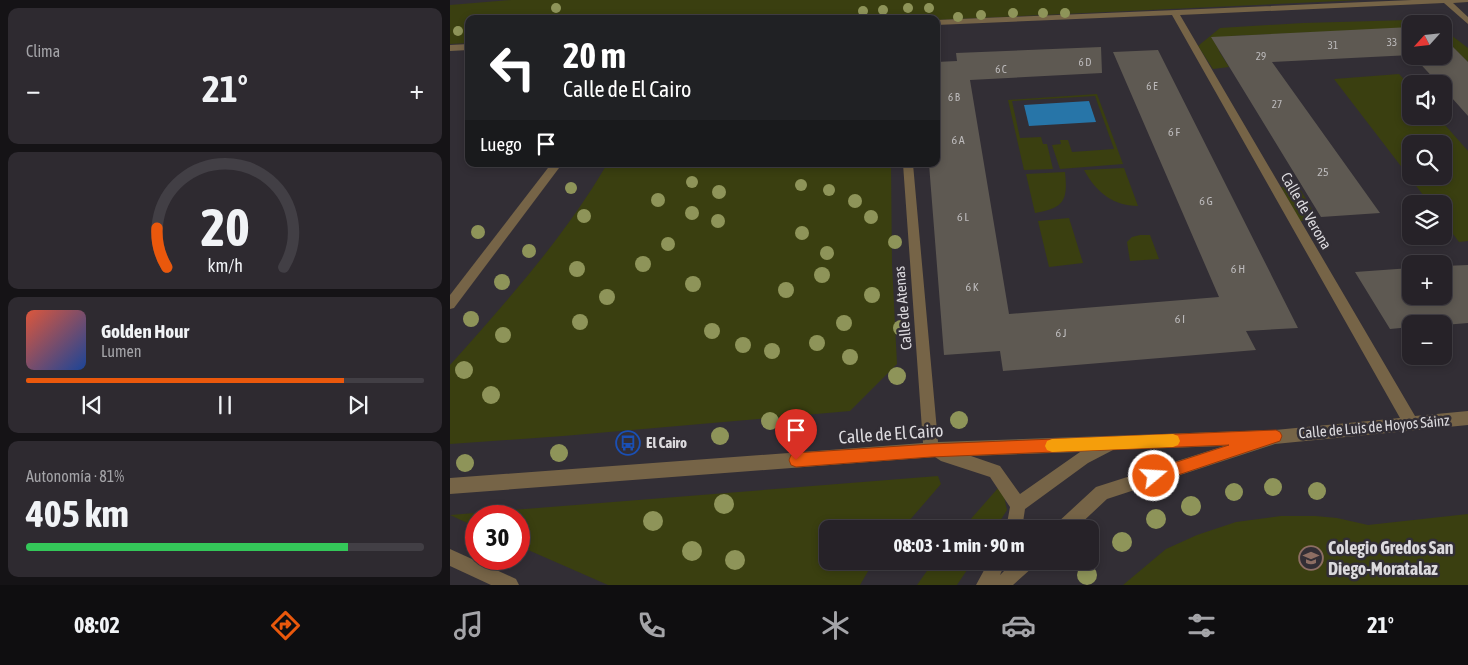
<!DOCTYPE html>
<html lang="es">
<meta charset="utf-8">
<style>
:root{--surface:#262228;--page:#2e2a30;--text:#f1f3f6;--muted:#a4a4a8;--line:#423f45;--accent:#ea580c}
body{margin:0;font-family:"Asap Condensed",sans-serif;background:var(--page);color:var(--text);height:100vh;display:flex;flex-direction:column;font-size:19px;white-space:nowrap}
*{box-sizing:border-box;margin:0}
p{font-size:16px;color:var(--muted)}
.icon{flex:none;width:28px;height:28px;fill:none;stroke:currentColor;stroke-width:2;stroke-linecap:round;stroke-linejoin:round}
.map{position:relative;flex:1;overflow:hidden}
.panel{display:flex;flex-direction:column;gap:8px;padding:8px;background:#151316;width:450px}
.panel>*{flex:none}
.guide{position:absolute;left:15px;top:15px;width:475px;height:152px;border-radius:10px;box-shadow:0 2px 8px #0003,0 0 0 1px var(--line);background:#202124;color:#fff;overflow:hidden}
.needle{width:32px;rotate:243deg}
.buttons{position:absolute;left:952px;top:15px;display:grid;gap:10px}
.buttons a{display:grid;place-items:center;width:50px;height:50px;border-radius:10px;background:var(--surface);box-shadow:0 2px 8px #0003,0 0 0 1px var(--line);font-size:25px}
.speed{position:absolute;left:15px;top:505px;display:flex;gap:10px;font-size:25px;font-weight:700;text-align:center}
.speed>*{display:grid;place-content:center;width:65px;height:65px;border-radius:50%;background:var(--surface);box-shadow:0 2px 8px #0003,0 0 0 1px var(--line);line-height:1}
.speed .limit{border:8px solid #d22;background:#fff;color:#111}
.pin{position:absolute;display:grid;place-items:center;width:42px;height:42px;color:#fff;margin:-51px -21px;border-radius:50% 50% 50% 0;rotate:-45deg;box-shadow:0 0 5px #0007}
.pin .icon{rotate:45deg}
.me{position:absolute;width:55px;margin:-28px;rotate:72deg;stroke-linejoin:round;filter:drop-shadow(0 0 4px #0008)}
.turn{display:flex;align-items:center;gap:18px;height:105px;padding:0 15px;font-size:22px}
.turn .icon{width:65px;height:65px;stroke-width:2.5}
.turn b{display:block;font-size:35px;line-height:42px}
.then{display:flex;align-items:center;height:48px;padding:0 15px;background:#0003;gap:10px;font-size:19px}
.big{font-size:38px;font-weight:700;line-height:1.1}
.panel .tile{flex:1;display:flex;flex-direction:column;justify-content:center;gap:8px;min-width:0;padding:0 18px;border-radius:10px;background:var(--page)}
.panel .dial{align-items:center;gap:0}
.dial svg{height:130px;overflow:visible;fill:none;stroke:var(--line);stroke-width:7;stroke-linecap:round;text-anchor:middle}
.dial text{fill:var(--text);stroke:none}
.song{display:flex;align-items:center;gap:15px}
.cover{width:60px;height:60px;border-radius:8px;background:linear-gradient(135deg,hsl(10 70% 55%),hsl(220 70% 35%))}
.played{height:5px;border-radius:2px;background:linear-gradient(90deg,var(--accent) 80%,var(--line) 80%)}
.keys{display:flex;justify-content:space-around;direction:ltr}
.heat{display:flex;justify-content:space-between;align-items:center;font-size:28px;direction:ltr}
.charge{height:8px;border-radius:4px;background:linear-gradient(90deg,#34c759 81%,var(--line) 0)}
.trip{position:absolute;left:369px;top:520px;width:280px;height:50px;border-radius:10px;background:var(--surface);box-shadow:0 2px 8px #0003,0 0 0 1px var(--line);font-weight:700;line-height:50px;text-align:center}
.menu{display:flex;height:80px;justify-content:space-around;align-items:center;background:#0f0e10;color:var(--muted)}
.menu .icon{width:35px;height:35px}
.menu .selected{color:var(--accent)}
.menu b{font-size:22px;color:var(--text)}
main{display:flex;flex:1;min-height:0}
.map>svg:first-child{display:block}
</style>
<main>
<section class="panel">
<div class="tile"><p>Clima</p>
<div class="heat"><a>−</a><b class="big">21°</b><a>+</a></div>
</div>
<div class="tile dial"><svg viewBox="0 0 100 80">
<path d="M14 69A42 42 0 1 1 86 69"/>
<path d="M14 69A42 42 0 0 1 8 45" stroke="#ea580c"/>
<text x="50" y="56" font-size="32" font-weight="700">20</text>
<text x="50" y="72" font-size="11">km/h</text>
</svg></div>
<div class="tile">
<div class="song"><i class="cover"></i><div><b>Golden Hour</b><p>Lumen</p></div></div>
<div class="played"></div>
<div class="keys"><svg class="icon" aria-label="previous" viewBox="0 0 24 24"><path d="M18 5L8 12l10 7zM5 5v14"/></svg><svg class="icon" aria-label="pause" viewBox="0 0 24 24"><path d="M8 5v14M16 5v14"/></svg><svg class="icon" aria-label="next" viewBox="0 0 24 24"><path d="M6 5l10 7-10 7zM19 5v14"/></svg></div>
</div>
<div class="tile"><p>Autonomía · 81%</p><b class="big">405 km</b><div class="charge"></div></div>
</section>
<div class="map">
<svg width="1018" height="585" viewBox="0 0 1018 585">
<rect width="100%" height="100%" fill="#322e35"/>
<g fill="#3a3f10" fill-rule="evenodd">
<polygon points="61,0 912,0 486,20 486,19 19,19 19,43 0,44 0,5"/>
<polygon points="960,20 970,24 961,24 961,28 781,36 769,51 779,67 763,69 748,46 770,28 853,23"/>
<polygon points="994,32 1001,35 1018,48 1018,62 994,39"/>
<path d="M949,74L961,87V116H987L1018,151V241L1009,242L994,222V204H980L884,79ZM961,144H994V176H961Z"/>
<polygon points="647,94 673,164 610,169 602,145 611,144 610,140 618,140 622,152 664,149 645,96 562,101 570,138 591,137 593,144 597,144 603,169 574,170 558,100"/>
<path d="M157,164H441L442,264L447,364L400,411L113,436L0,444V365C56,302 114,238 157,164Z"/>
<path d="M674,168L688,206C663,206 646,192 634,170Z"/>
<path d="M615,172C618,201 614,208 585,213L576,174Z"/>
<polygon points="831,187 849,187 868,220 850,221"/>
<polygon points="619,218 633,263 599,267 588,221"/>
<polygon points="690,235 700,235 709,259 680,261 677,242 682,237"/>
<polygon points="488,476 491,484 452,529 378,529 378,561 424,561 410,585 158,585 69,546 69,516 26,516 26,527 0,515"/>
<polygon points="549,487 554,496 557,510 545,529 512,529"/>
<polygon points="1018,514 1018,585 673,585 716,549 747,535 786,522 831,516 865,516 887,518 918,525"/>
<polygon points="484,561 523,561 507,585 467,585"/>
</g>
<polygon fill="#2775a8" points="639,101 646,122 579,126 574,105"/>
<g fill="#5e5952">
<polygon points="961,27 961,55 822,62 930,213 871,217 761,37"/>
<polygon points="994,38 1018,62 1018,116 994,89 994,84 989,84 963,56 994,56"/>
<polygon points="651,47 652,73 520,80 559,314 769,297 663,52 708,50 848,328 796,331 806,350 553,371 550,351 494,355 479,164 486,164 486,62 507,61 506,53"/>
<polygon points="1018,265 1018,323 994,325 961,324 961,327 940,329 905,272 961,268 961,296 994,296 994,266"/>
</g>
<g fill="none" stroke-linecap="round" stroke-linejoin="round">
<g fill="#766447" fill-rule="evenodd">
<path d="M962,0H1018V2L1003,3L1018,17V24L994,3L730,15L965,416L1018,411V425L825,444L657,499L625,529H605L607,523L646,487L774,446L663,450L638,463L575,509L572,529H556L560,507L540,477L491,461L485,457L0,494V478L473,443L453,164H463L488,442L825,430L950,418L722,15L486,25V20ZM630,452L570,494L550,466L521,456Z"/>
<polygon points="19,44 19,50 0,51 0,45"/>
<polygon points="101,164 112,164 4,308 0,309 0,295"/>
<polygon points="0,549 66,579 69,585 41,585 0,566"/>
<polygon points="539,561 556,561 550,575 564,561 585,561 583,567 563,585 526,585"/>
</g>
</g>
<g fill="#8e9459">
<circle cx="106" cy="8" r="5"/>
<circle cx="458" cy="8" r="5"/>
<circle cx="479" cy="8" r="5"/>
<circle cx="433" cy="10" r="5"/>
<circle cx="413" cy="11" r="5"/>
<circle cx="563" cy="13" r="5"/>
<circle cx="593" cy="13" r="5"/>
<circle cx="615" cy="13" r="5"/>
<circle cx="531" cy="15" r="5"/>
<circle cx="508" cy="17" r="5"/>
<circle cx="8" cy="31" r="5"/>
<circle cx="242" cy="182" r="6"/>
<circle cx="351" cy="185" r="6"/>
<circle cx="121" cy="188" r="6"/>
<circle cx="379" cy="190" r="6"/>
<circle cx="269" cy="192" r="7"/>
<circle cx="208" cy="200" r="7"/>
<circle cx="405" cy="201" r="7"/>
<circle cx="242" cy="213" r="7"/>
<circle cx="134" cy="216" r="7"/>
<circle cx="421" cy="217" r="7"/>
<circle cx="268" cy="221" r="7"/>
<circle cx="28" cy="232" r="7"/>
<circle cx="352" cy="233" r="7"/>
<circle cx="445" cy="242" r="7"/>
<circle cx="218" cy="244" r="7"/>
<circle cx="79" cy="251" r="7"/>
<circle cx="377" cy="253" r="7"/>
<circle cx="193" cy="264" r="8"/>
<circle cx="127" cy="269" r="8"/>
<circle cx="372" cy="275" r="8"/>
<circle cx="52" cy="282" r="8"/>
<circle cx="243" cy="284" r="8"/>
<circle cx="336" cy="290" r="8"/>
<circle cx="422" cy="295" r="8"/>
<circle cx="157" cy="297" r="8"/>
<circle cx="21" cy="319" r="8"/>
<circle cx="130" cy="322" r="8"/>
<circle cx="394" cy="323" r="8"/>
<circle cx="451" cy="328" r="8"/>
<circle cx="262" cy="331" r="8"/>
<circle cx="53" cy="335" r="8"/>
<circle cx="367" cy="343" r="8"/>
<circle cx="293" cy="345" r="8"/>
<circle cx="322" cy="351" r="8"/>
<circle cx="400" cy="357" r="8"/>
<circle cx="14" cy="370" r="9"/>
<circle cx="447" cy="376" r="9"/>
<circle cx="41" cy="395" r="9"/>
<circle cx="509" cy="420" r="9"/>
<circle cx="320" cy="421" r="9"/>
<circle cx="270" cy="436" r="9"/>
<circle cx="109" cy="453" r="9"/>
<circle cx="15" cy="463" r="9"/>
<circle cx="823" cy="487" r="9"/>
<circle cx="867" cy="491" r="9"/>
<circle cx="784" cy="492" r="9"/>
<circle cx="274" cy="504" r="10"/>
<circle cx="741" cy="506" r="10"/>
<circle cx="706" cy="519" r="10"/>
<circle cx="203" cy="521" r="10"/>
<circle cx="672" cy="542" r="10"/>
<circle cx="242" cy="551" r="10"/>
<circle cx="285" cy="560" r="10"/>
<circle cx="637" cy="575" r="10"/>
</g>
<polygon fill="#ea580c" stroke="#983908" points="826,430 830,432 832,436 830,441 704,483 699,481 697,476 699,471 779,445 481,457 346,467 341,465 339,460 341,455 346,453 481,444"/>
<polygon fill="#f59e0b" points="723,434 728,436 730,441 728,445 723,447 602,452 597,450 595,446 597,441 602,439"/>
<defs>
<g id="bus-ring" transform="scale(1.25)"><circle r="9.5" fill="#322e35" stroke="#1a4fb4" stroke-width="1.5"/><path d="M-5-6H5V4H4V6H2V4H-2V6H-4V4H-5ZM-3.5-4V0h7V-4ZM-3.5 1.2v1.5H-2V1.2ZM2 1.2v1.5H3.5V1.2Z" fill="#1a4fb4"/></g>
<g id="school-ring" transform="scale(1.25)"><circle r="9.5" fill="#322e35" stroke="#8d6e63" stroke-width="1.5"/><path d="M0-5L7-2L0 1L-7-2ZM-4 1L0 2.5L4 1V4Q0 6-4 4Z" fill="#8d6e63"/></g>
</defs>
<g fill-rule="evenodd">
<use href="#bus-ring" x="178" y="443"/>
<use href="#school-ring" x="861" y="558"/>
</g>
<g text-anchor="middle" stroke-width="5" stroke-linejoin="round" paint-order="stroke">
<g font-size="11" fill="#bcbabb">
<text x="942" y="46">33</text>
<text x="883" y="49">31</text>
<text x="811" y="60">29</text>
<text x="635" y="66">6 D</text>
<text x="551" y="73">6 C</text>
<text x="702" y="90">6 E</text>
<text x="504" y="101">6 B</text>
<text x="827" y="108">27</text>
</g>
<g font-size="12" fill="#bcbabb">
<text x="724" y="136">6 F</text>
<text x="508" y="144">6 A</text>
<text x="873" y="176">25</text>
<text x="756" y="205">6 G</text>
<text x="513" y="221">6 L</text>
<text x="788" y="273">6 H</text>
<text x="522" y="291">6 K</text>
<text x="730" y="323">6 I</text>
<text x="611" y="337">6 J</text>
</g>
<g font-size="15" fill="#dcdade" stroke="#322e35">
<text transform="translate(856 211) rotate(60)" y="5">Calle de Verona</text>
<text transform="translate(453 308) rotate(-95)" y="5">Calle de Atenas</text>
<text transform="translate(924 427) rotate(-5)" y="5">Calle de Luis de Hoyos Sáinz</text>
</g>
<g font-size="15" font-weight="bold" fill="#dcdade" stroke="#322e35" text-anchor="start">
<text x="196" y="448">El Cairo</text>
</g>
<g font-size="18" fill="#dcdade" stroke="#322e35">
<text transform="translate(441 434) rotate(-4)" y="6">Calle de El Cairo</text>
</g>
<g font-size="18" font-weight="bold" fill="#dcdade" stroke="#322e35" text-anchor="start">
<text x="878" y="554">Colegio Gredos San<tspan x="878" dy="21">Diego-Moratalaz</tspan></text>
</g>
</g>
</svg>
<div class="buttons">
<a><svg class="needle" viewBox="-14 -14 28 28"><path d="M0-13l5 13h-10z" fill="#e53935"/><path d="M0 13l5-13h-10z" fill="#a4a4a8"/></svg></a>
<a><svg class="icon" aria-label="sound" viewBox="0 0 24 24"><path d="M4 9h4l5-4v14l-5-4H4zM17 9q2 3 0 6"/></svg></a>
<a><svg class="icon" aria-label="search" viewBox="0 0 24 24"><circle cx="10" cy="10" r="6"/><path d="M15 15l6 6"/></svg></a>
<a><svg class="icon" aria-label="layers" viewBox="0 0 24 24"><path d="M12 4l9 5-9 5-9-5zM3 14l9 5 9-5"/></svg></a>
<a>+</a>
<a>−</a>
</div>
<div class="speed"><div class="limit">30</div></div>
<div class="pin" style="left:346px;top:460px;background:#d93025"><svg class="icon" aria-label="arrive" viewBox="0 0 24 24"><path d="M6 21V4h12l-3 4 3 4H6"/></svg></div>
<svg class="me" style="left:704px;top:476px" viewBox="-20 -20 40 40"><circle r="17" fill="#ea580c" stroke="#fff" stroke-width="3"/><path d="M0-11L8 9 0 5-8 9z" fill="#fff"/></svg>
<div class="trip">08:03 · 1 min · 90 m</div>
<div class="guide">
<div class="turn"><svg class="icon" aria-label="left" viewBox="0 0 24 24"><path d="M17 20v-9H6M10 6l-5 5 5 5"/></svg><div><b>20 m</b>Calle de El Cairo</div></div>
<div class="then">Luego<svg class="icon" aria-label="arrive" viewBox="0 0 24 24"><path d="M6 21V4h12l-3 4 3 4H6"/></svg></div>
</div>
</div>
</main>
<nav class="menu">
<b>08:02</b>
<svg class="icon selected" aria-label="directions" viewBox="0 0 24 24"><path d="M12 3l9 9-9 9-9-9zM9 14v-3h6M13 9l2 2-2 2"/></svg>
<svg class="icon" aria-label="music" viewBox="0 0 24 24"><path d="M9 18V5l10-2v13"/><circle cx="6" cy="18" r="3"/><circle cx="16" cy="16" r="3"/></svg>
<svg class="icon" aria-label="phone" viewBox="0 0 24 24"><path d="M5 4h4l2 5-3 2q2 4 5 5l2-3 5 2v4C11 20 4 13 5 4z"/></svg>
<svg class="icon" aria-label="climate" viewBox="0 0 24 24"><path d="M12 3v18M4 7l16 10M4 17L20 7"/></svg>
<svg class="icon" aria-label="car" viewBox="0 0 24 24"><path d="M5 17H2v-5l4-1 3-4h7l3 4 3 1v5h-3M9 17h6M6 11h13"/><circle cx="7" cy="17" r="2"/><circle cx="17" cy="17" r="2"/></svg>
<svg class="icon" aria-label="filters" viewBox="0 0 24 24"><path d="M4 7h16M4 17h16"/><circle cx="9" cy="7" r="2"/><circle cx="15" cy="17" r="2"/></svg>
<b>21°</b>
</nav>
